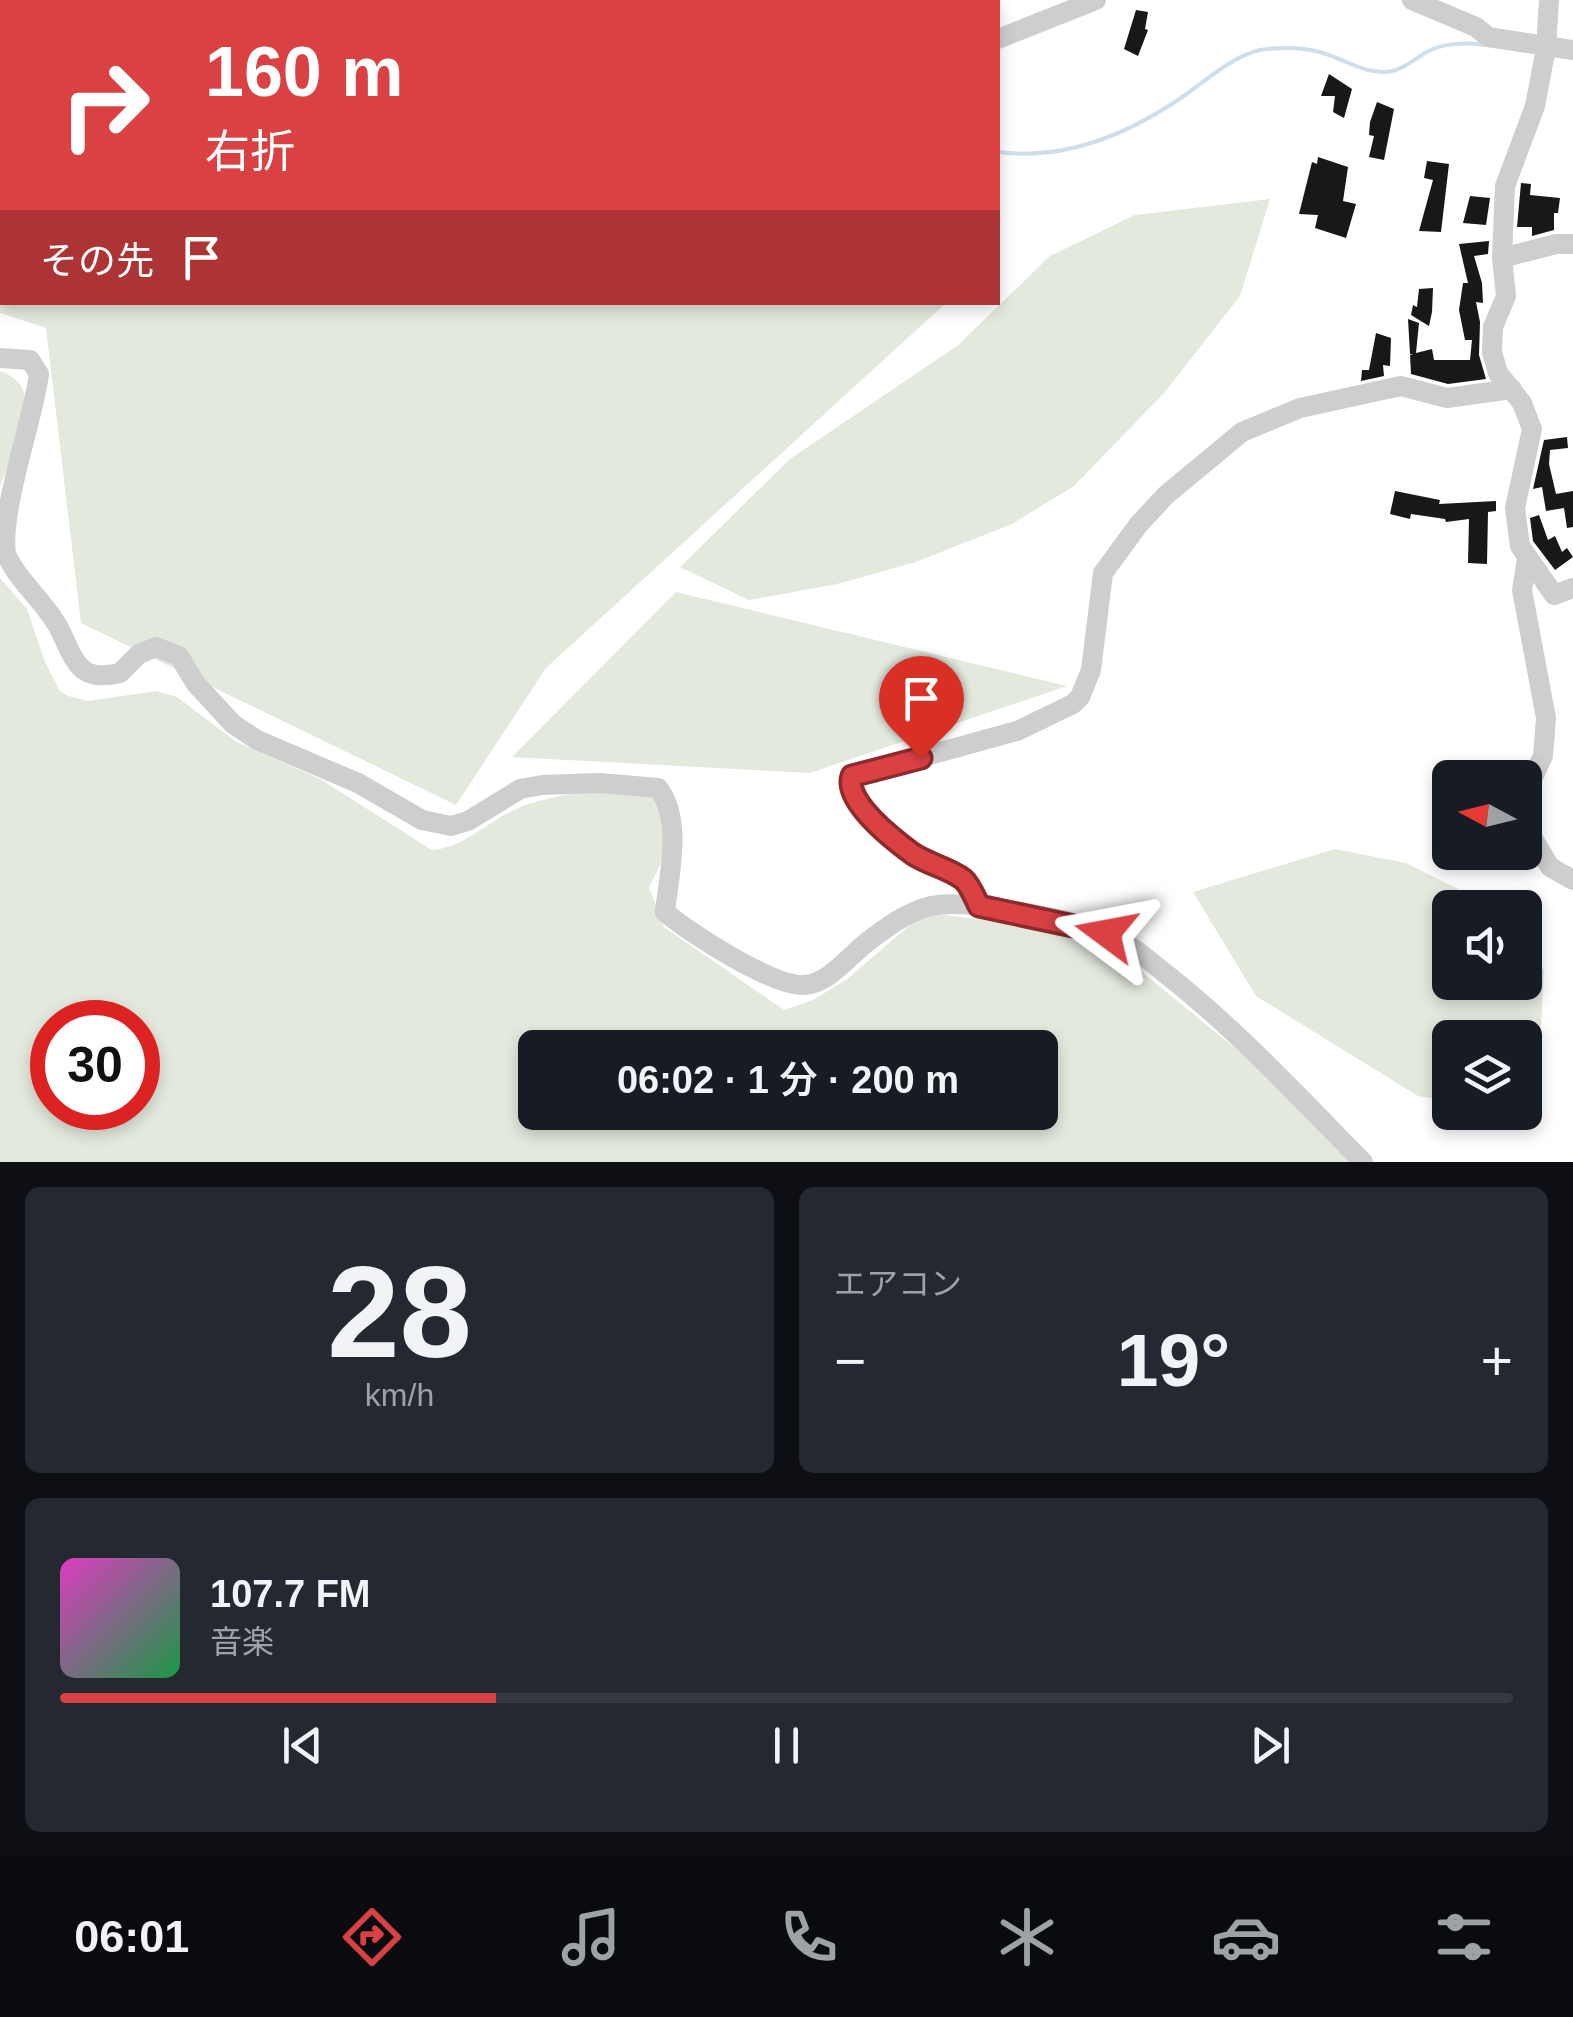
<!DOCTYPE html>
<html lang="ja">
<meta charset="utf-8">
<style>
:root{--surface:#171b24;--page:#242831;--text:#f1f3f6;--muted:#9ea1a6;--line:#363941;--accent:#d94143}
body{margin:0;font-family:Arial,"Noto Sans JP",sans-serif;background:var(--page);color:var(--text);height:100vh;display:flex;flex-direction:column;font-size:38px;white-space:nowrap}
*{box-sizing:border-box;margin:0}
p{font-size:32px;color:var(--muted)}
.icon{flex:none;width:55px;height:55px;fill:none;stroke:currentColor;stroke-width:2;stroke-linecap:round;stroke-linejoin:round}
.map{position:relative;height:1162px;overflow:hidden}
.details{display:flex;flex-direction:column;gap:25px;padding:25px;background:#0d0f14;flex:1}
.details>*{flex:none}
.hud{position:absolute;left:0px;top:0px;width:1000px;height:305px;box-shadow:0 5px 15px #0003;background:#d94143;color:#fff;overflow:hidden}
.needle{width:65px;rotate:277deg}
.tools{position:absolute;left:1432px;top:760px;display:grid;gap:20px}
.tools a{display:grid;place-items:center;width:110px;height:110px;border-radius:15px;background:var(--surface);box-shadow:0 5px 15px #0003;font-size:50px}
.speed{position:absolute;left:30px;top:1000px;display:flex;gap:20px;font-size:50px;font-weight:700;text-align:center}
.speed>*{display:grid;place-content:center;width:130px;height:130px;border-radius:50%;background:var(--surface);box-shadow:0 5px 15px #0003;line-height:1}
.speed .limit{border:15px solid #d22;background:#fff;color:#111}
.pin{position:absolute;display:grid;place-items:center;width:85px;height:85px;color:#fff;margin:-102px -42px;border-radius:50% 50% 50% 0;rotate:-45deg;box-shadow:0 0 10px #0007}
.pin .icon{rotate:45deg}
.me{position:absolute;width:110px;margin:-55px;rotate:283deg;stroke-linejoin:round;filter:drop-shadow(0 0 8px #0008)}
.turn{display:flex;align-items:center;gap:35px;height:210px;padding:0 40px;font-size:45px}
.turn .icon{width:130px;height:130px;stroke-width:2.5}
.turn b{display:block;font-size:70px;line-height:85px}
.then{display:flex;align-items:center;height:95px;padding:0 40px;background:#0003;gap:20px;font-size:38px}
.big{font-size:75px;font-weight:600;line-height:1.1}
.details .card{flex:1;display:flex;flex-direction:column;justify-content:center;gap:15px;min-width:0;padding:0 35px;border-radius:15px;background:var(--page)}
.details .dial{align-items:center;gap:0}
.dial b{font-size:130px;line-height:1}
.song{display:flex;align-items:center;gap:30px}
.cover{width:120px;height:120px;border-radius:15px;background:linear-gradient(135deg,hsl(310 70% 55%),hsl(140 70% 35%))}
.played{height:10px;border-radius:5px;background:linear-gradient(90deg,var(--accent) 30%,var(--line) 30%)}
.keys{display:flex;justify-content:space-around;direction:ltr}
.heat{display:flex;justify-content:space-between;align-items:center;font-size:55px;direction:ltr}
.details .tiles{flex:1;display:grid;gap:25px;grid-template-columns:1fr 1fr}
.card:last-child{grid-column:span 2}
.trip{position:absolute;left:518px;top:1030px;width:540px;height:100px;border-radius:15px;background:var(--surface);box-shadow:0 5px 15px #0003;font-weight:600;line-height:100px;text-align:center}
.dock{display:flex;height:160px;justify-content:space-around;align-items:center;background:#090b0e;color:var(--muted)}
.dock .icon{width:70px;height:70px}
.dock .current{color:var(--accent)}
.dock b{font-size:45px;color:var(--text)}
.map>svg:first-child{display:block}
</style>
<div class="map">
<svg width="1573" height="1162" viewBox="0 0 1573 1162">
<rect width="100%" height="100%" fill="#fff"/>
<g fill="#e3e9dd" fill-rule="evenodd">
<polygon points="0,0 308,2 2,2 2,302 946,303 546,668 456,805 81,623 46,328 0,313"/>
<polygon points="1270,199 1240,296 1165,392 1074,486 1012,524 916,562 837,584 749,600 680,567 790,459 957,346 1050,256 1135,215"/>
<path d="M0,371C52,388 11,452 0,488Z"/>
<path d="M0,578L27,609L45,662L60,691L68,696L88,701L157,691L177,697L235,741L320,779L432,850C465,847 485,823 514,810C558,790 605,792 652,789L670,813L660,865L649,887L664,927L784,1010L813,1000L847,979L917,919L937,914L1008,923L1115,950L1241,1053L1351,1162H0ZM52,1022H138V1108H52ZM535,1048H1040V1112H535Z"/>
<polygon points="676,592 1067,686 810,773 512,757"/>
<polygon points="1335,849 1406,863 1494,907 1450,908 1450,982 1525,982 1525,925 1544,971 1541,1025 1525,1059 1525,1038 1450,1038 1450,1101 1418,1096 1256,996 1193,892"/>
</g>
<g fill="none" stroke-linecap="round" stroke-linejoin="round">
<path stroke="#cedeeb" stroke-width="4" d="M998,152C1067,161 1133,132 1188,93C1210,77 1234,56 1260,50C1280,47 1301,47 1320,52C1345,59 1366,76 1392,71C1404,69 1415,59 1425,53C1441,43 1467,42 1484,45"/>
</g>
<g fill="#181818">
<polygon points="1136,10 1148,12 1145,29 1148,30 1138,56 1124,49"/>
<polygon points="1329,74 1352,89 1344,118 1333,112 1335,96 1321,96"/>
<polygon points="1377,102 1394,109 1384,160 1369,157 1374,136 1369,135 1370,122"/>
<polygon points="1318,157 1348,167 1343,201 1356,204 1346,238 1315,228 1318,215 1299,214 1312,162 1317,164"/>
<polygon points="1427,161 1449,164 1441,232 1419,231 1433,180 1424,178"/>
<polygon points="1521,183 1531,184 1530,195 1560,198 1558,213 1554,213 1554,230 1532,236 1532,227 1517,227"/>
<polygon points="1470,196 1490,198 1486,225 1463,223"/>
<polygon points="1489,241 1488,254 1474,256 1482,283 1483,303 1476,302 1480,322 1479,355 1486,379 1448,384 1411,374 1410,355 1413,354 1410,354 1408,319 1419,323 1416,353 1432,349 1434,360 1470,360 1472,340 1465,340 1459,310 1463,283 1468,283 1459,244"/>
<polygon points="1433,288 1432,312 1429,326 1411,315 1413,305 1417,307 1419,289"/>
<polygon points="1376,333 1391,338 1390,366 1383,365 1384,376 1361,381 1362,370 1369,370"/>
<polygon points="1567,437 1568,448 1550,450 1549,464 1556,494 1573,491 1573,527 1567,528 1564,508 1546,511 1542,487 1533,489 1544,440"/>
<polygon points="1395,491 1440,500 1439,504 1496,501 1496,511 1488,512 1487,564 1468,563 1469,519 1446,522 1445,519 1411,514 1410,519 1390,514"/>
<polygon points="1539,515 1548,540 1555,536 1562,552 1567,548 1573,557 1555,570 1533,541 1530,518"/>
</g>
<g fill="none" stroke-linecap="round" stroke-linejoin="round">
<g stroke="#c8c8c8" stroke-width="2.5" stroke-dasharray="5 5" stroke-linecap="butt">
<polyline points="420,0 424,2"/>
<polyline points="568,2 573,0"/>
</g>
<g stroke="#cecece" stroke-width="20">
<polyline points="918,0 921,2"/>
<polyline points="1412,0 1476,27 1488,37 1573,50"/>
<polyline points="1549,0 1546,48 1535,106 1505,186 1502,258 1506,296 1493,327 1492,352 1498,373 1522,403 1532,429 1515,508 1520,546 1554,595 1573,588"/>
<polyline points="998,39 1096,0"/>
<polyline points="1502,258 1556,244 1573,244"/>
<path d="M0,358L30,360L39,374C33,421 0,509 6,554C19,583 46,602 60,630C75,661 79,683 120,673L139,654L156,647L179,656L196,684L233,724L257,740L358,783L422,820L451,826L468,821L520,789L542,785L600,783L658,788C683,820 669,874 665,912C689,933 774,987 804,985C828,984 848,957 866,943C884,929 908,911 931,906C966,898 1076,920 1110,935C1131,944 1148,960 1166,974C1237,1030 1299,1097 1363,1162"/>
<polyline points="1525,794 1543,756 1546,718 1522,590 1527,559"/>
<polyline points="1525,825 1550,867 1573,880"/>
<path d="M979,906C975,898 970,885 963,879C951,870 933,865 920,858C899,846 843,801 853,776L1017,731L1073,704L1080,697L1091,670L1103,573L1139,524L1166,495L1242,432L1300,408L1401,386L1447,398L1512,389"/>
</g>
</g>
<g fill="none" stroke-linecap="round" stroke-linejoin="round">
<g stroke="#8d2a2c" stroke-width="25">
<path id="route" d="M921,758L852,776C843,801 894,840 913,854C928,864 948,868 963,879C970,885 975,898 979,906L1106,933"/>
</g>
<use href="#route" stroke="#d94143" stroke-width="18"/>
</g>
</svg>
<div class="tools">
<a><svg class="needle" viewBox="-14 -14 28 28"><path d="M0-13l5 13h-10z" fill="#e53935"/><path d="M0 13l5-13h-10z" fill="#9ea1a6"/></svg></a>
<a><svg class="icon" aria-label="sound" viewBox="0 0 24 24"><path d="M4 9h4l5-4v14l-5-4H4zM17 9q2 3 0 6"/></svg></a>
<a><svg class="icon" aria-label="layers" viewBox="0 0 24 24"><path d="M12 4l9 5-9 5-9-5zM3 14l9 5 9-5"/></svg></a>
</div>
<div class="speed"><div class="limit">30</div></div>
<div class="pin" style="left:921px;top:758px;background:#d93025"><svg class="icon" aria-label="arrive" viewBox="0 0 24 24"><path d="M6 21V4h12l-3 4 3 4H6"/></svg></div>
<svg class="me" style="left:1106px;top:933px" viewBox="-20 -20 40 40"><path d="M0-17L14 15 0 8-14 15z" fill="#d94143" stroke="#fff" stroke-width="4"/></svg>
<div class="trip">06:02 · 1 分 · 200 m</div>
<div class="hud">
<div class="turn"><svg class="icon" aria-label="right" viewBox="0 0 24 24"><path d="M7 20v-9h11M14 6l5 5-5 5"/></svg><div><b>160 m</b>右折</div></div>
<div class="then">その先<svg class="icon" aria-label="arrive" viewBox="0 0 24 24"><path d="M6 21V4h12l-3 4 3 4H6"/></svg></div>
</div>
</div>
<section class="details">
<div class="tiles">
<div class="card dial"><b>28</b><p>km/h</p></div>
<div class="card"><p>エアコン</p>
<div class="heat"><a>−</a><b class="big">19°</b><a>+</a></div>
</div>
<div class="card">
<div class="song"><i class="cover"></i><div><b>107.7 FM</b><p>音楽</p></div></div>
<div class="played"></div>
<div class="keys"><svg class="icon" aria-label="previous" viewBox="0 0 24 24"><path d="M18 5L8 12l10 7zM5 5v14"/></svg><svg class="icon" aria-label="pause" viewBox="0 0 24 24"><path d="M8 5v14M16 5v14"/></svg><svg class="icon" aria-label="next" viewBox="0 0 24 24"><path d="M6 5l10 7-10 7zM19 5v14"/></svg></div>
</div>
</div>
</section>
<nav class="dock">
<b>06:01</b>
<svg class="icon current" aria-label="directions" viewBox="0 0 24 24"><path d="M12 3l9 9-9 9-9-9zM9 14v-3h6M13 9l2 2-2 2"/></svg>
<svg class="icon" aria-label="music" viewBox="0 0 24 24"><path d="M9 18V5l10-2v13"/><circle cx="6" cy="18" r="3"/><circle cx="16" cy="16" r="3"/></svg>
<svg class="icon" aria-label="phone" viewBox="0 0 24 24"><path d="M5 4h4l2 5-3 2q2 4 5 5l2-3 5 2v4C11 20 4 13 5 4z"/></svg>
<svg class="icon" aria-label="climate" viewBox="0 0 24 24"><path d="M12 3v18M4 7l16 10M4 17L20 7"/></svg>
<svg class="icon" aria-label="car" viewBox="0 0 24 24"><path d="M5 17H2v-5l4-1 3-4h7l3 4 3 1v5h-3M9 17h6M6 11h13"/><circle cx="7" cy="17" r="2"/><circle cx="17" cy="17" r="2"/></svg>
<svg class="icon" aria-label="filters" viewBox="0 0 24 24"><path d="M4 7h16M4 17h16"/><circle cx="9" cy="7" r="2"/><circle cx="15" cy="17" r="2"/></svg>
</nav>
